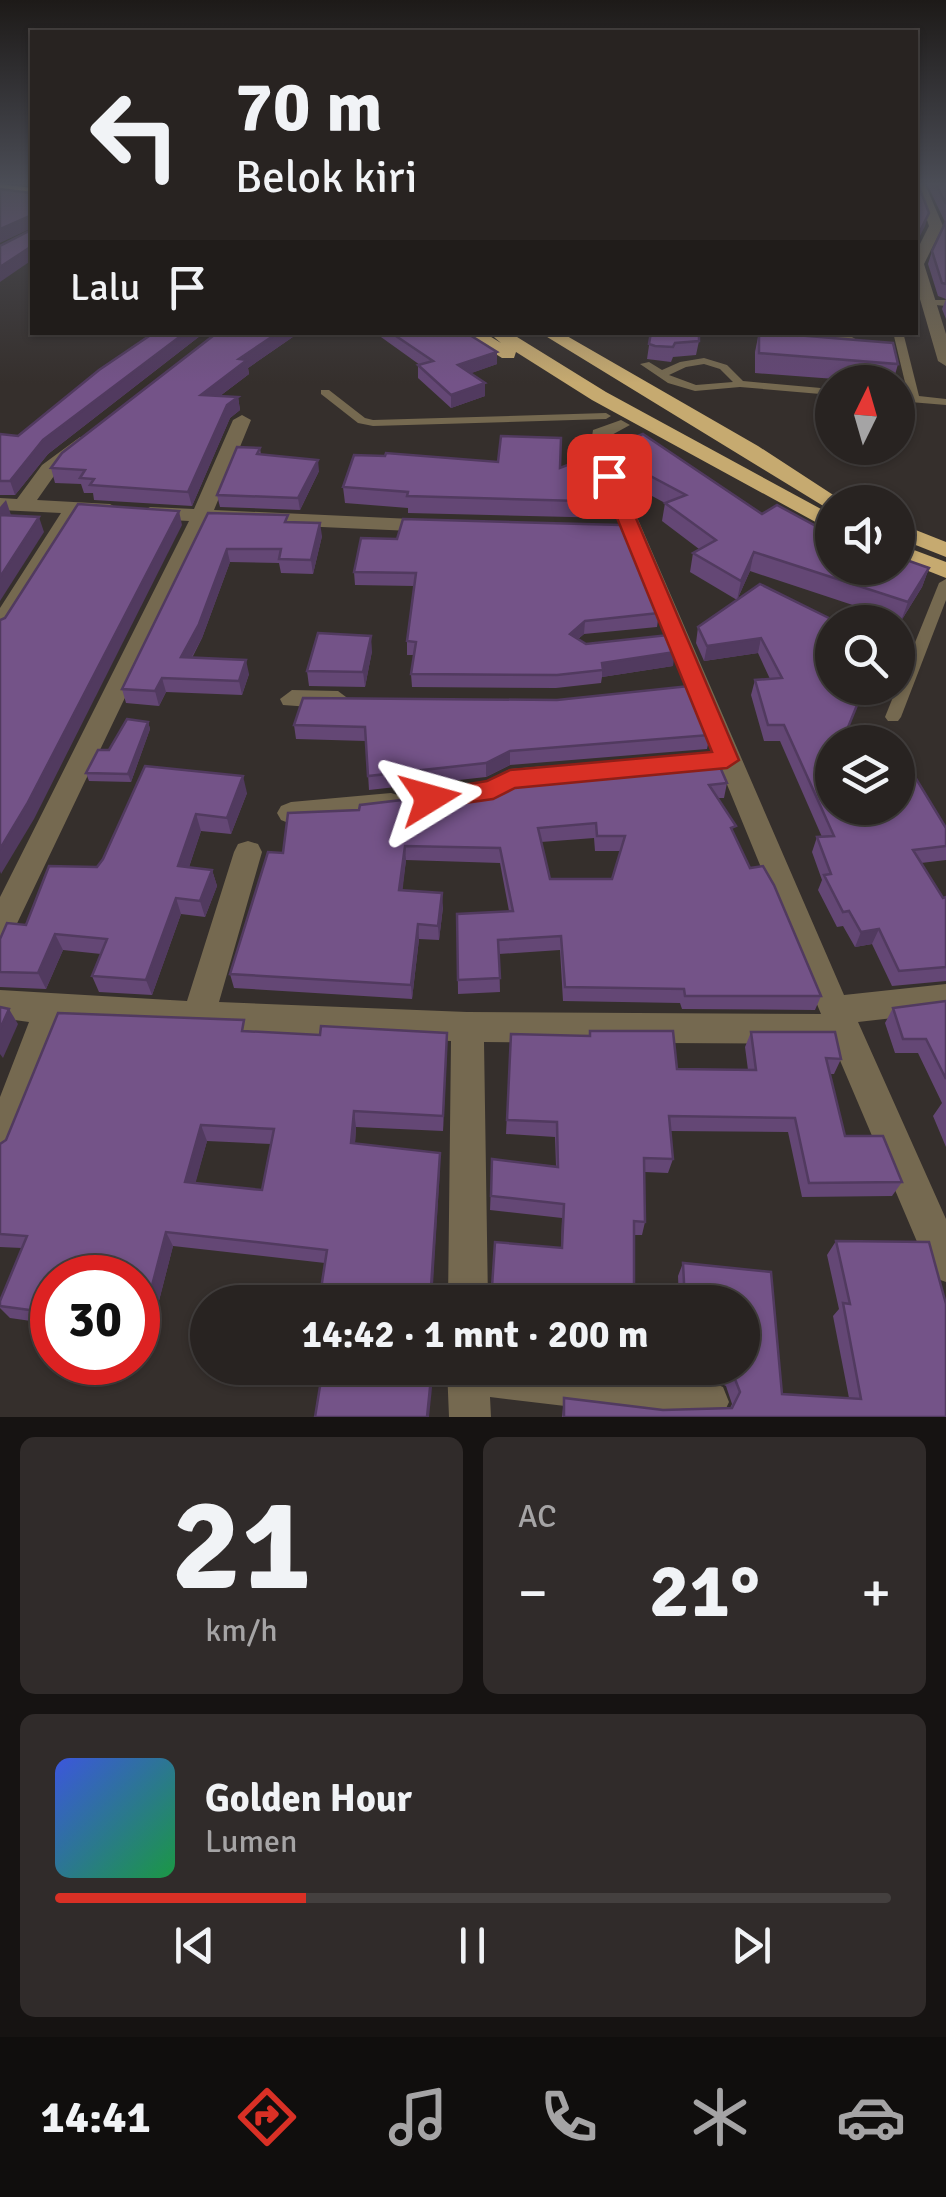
<!DOCTYPE html>
<html lang="id">
<meta charset="utf-8">
<style>
:root{--surface:#282321;--page:#302b2a;--text:#f1f3f6;--muted:#a5a4a5;--line:#44403f;--accent:#d93025}
body{margin:0;font-family:Signika,sans-serif;background:var(--page);color:var(--text);height:100vh;display:flex;flex-direction:column;font-size:38px;white-space:nowrap}
*{box-sizing:border-box;margin:0}
p{font-size:32px;color:var(--muted)}
.icon{flex:none;width:55px;height:55px;fill:none;stroke:currentColor;stroke-width:2;stroke-linecap:round;stroke-linejoin:round}
.map{position:relative;height:1417px;overflow:hidden}
.details{display:flex;flex-direction:column;gap:20px;padding:20px;background:#161312;flex:1}
.details>*{flex:none}
.hud{position:absolute;left:30px;top:30px;width:888px;height:305px;border-radius:0px;box-shadow:0 2px 8px #0004,0 0 0 2px var(--line);background:#282321;color:var(--text);overflow:hidden}
.needle{width:65px;rotate:5deg}
.buttons{position:absolute;left:815px;top:365px;display:grid;gap:20px}
.buttons a{display:grid;place-items:center;width:100px;height:100px;border-radius:50%;background:var(--surface);box-shadow:0 2px 8px #0004,0 0 0 2px var(--line);font-size:50px}
.speed{position:absolute;left:30px;top:1255px;display:flex;gap:20px;font-size:50px;font-weight:700;text-align:center}
.speed>*{display:grid;place-content:center;width:130px;height:130px;border-radius:50%;background:var(--surface);box-shadow:0 2px 8px #0004,0 0 0 2px var(--line);line-height:1}
.speed .limit{border:15px solid #d22;background:#fff;color:#111}
.pin{position:absolute;display:grid;place-items:center;width:85px;height:85px;color:#fff;margin:-42px;border-radius:20px;box-shadow:0 5px 15px #0006}
.me{position:absolute;width:110px;margin:-55px;rotate:82deg;stroke-linejoin:round;filter:drop-shadow(0 0 8px #0008)}
.turn{display:flex;align-items:center;gap:35px;height:210px;padding:0 40px;font-size:45px}
.turn .icon{width:130px;height:130px;stroke-width:2.5}
.turn b{display:block;font-size:70px;line-height:85px}
.then{display:flex;align-items:center;height:95px;padding:0 40px;background:#0003;gap:20px;font-size:38px}
.big{font-size:75px;font-weight:700;line-height:1.1}
.details .card{flex:1;display:flex;flex-direction:column;justify-content:center;gap:15px;min-width:0;padding:0 35px;border-radius:15px;background:var(--page)}
.details .dial{align-items:center;gap:0}
.dial b{font-size:130px;line-height:1}
.song{display:flex;align-items:center;gap:30px}
.cover{width:120px;height:120px;border-radius:15px;background:linear-gradient(135deg,hsl(230 70% 55%),hsl(140 70% 35%))}
.played{height:10px;border-radius:5px;background:linear-gradient(90deg,var(--accent) 30%,var(--line) 30%)}
.keys{display:flex;justify-content:space-around;direction:ltr}
.heat{display:flex;justify-content:space-between;align-items:center;font-size:55px;direction:ltr}
.details .tiles{flex:1;display:grid;gap:20px;grid-template-columns:1fr 1fr}
.card:last-child{grid-column:span 2}
.trip{position:absolute;left:190px;top:1285px;width:570px;height:100px;border-radius:50px;background:var(--surface);box-shadow:0 2px 8px #0004,0 0 0 2px var(--line);font-weight:700;line-height:100px;text-align:center}
.menu{display:flex;height:160px;justify-content:space-around;align-items:center;background:#100e0d;color:var(--muted)}
.menu .icon{width:70px;height:70px}
.menu .on{color:var(--accent)}
.menu b{font-size:45px;color:var(--text)}
.map>svg:first-child{display:block}
</style>
<div class="map">
<svg width="946" height="1417" viewBox="0 0 946 1417">
<rect width="100%" height="100%" fill="#352f2c"/>
<g fill="none" stroke-linecap="round" stroke-linejoin="round">
<g fill="#756950" fill-rule="evenodd">
<polygon points="925,300 946,300 946,306 925,304"/>
<polygon points="780,332 852,337 857,340 852,343 784,337 781,336"/>
<polygon points="893,332 903,332 919,396 946,399 946,405 898,401 898,395 908,395"/>
<path d="M704,358L727,365L743,381L832,389V395L740,387L695,391L668,383L640,364L649,362L662,370L680,362ZM704,364L720,369L733,382L696,385L669,375L686,367Z"/>
<polygon points="321,390 329,390 365,418 373,420 606,413 611,416 606,419 373,426 358,423 321,394"/>
<polygon points="946,579 946,600 901,717 898,721 888,721 885,717 939,583"/>
</g>
<g fill="#756950" fill-rule="evenodd">
<polygon points="915,184 925,184 943,226 924,264 946,334 946,366 938,361 915,282 915,254 929,226"/>
<polygon points="242,415 251,420 214,510 434,520 444,526 434,532 209,522 11,936 0,940 0,897 189,521 150,519 140,513 150,507 194,509 233,420"/>
<polygon points="621,420 630,425 608,437 608,450 844,995 946,984 946,1012 858,1022 946,1219 946,1282 932,1277 833,1044 484,1042 488,1302 448,1302 451,1041 61,1025 13,1154 0,1160 0,1097 29,1022 0,1018 0,990 187,1001 234,852 238,844 248,841 258,844 262,852 219,1002 467,1012 821,1014 590,450 593,430"/>
<polygon points="80,437 89,443 56,473 37,500 110,504 120,510 110,516 80,514 8,631 0,633 0,608 61,513 0,510 0,498 17,499 42,465"/>
<polygon points="292,690 338,691 350,700 338,709 283,705 280,699"/>
<path d="M546,766L555,769L559,776L555,783C542,787 526,784 514,789C494,798 474,808 450,801L446,794L450,787L487,781L510,769Z"/>
<polygon points="391,793 401,796 405,803 401,810 391,813 291,824 281,820 277,813 281,806 291,802"/>
<polygon points="447,1368 590,1368 708,1381 723,1387 729,1402 722,1417 658,1417 490,1397 491,1417 449,1417"/>
</g>
<g fill="#c6aa70" fill-rule="evenodd">
<polygon points="0,184 32,188 32,196 0,192"/>
<polygon points="461,332 483,332 501,343 488,332 509,332 606,392 832,515 832,531 592,400 516,352 514,358 502,358"/>
<polygon points="539,332 560,332 758,446 844,502 832,502 832,508 825,507"/>
<polygon points="898,523 946,542 946,557 898,538"/>
<polygon points="898,544 946,562 946,578 898,559"/>
</g>
</g>
<g fill="#644775" fill-rule="evenodd">
<polygon points="927,184 946,184 946,319 942,309 946,299 938,296 928,264 932,251 945,222"/>
<polygon points="155,332 205,332 48,454 15,495 0,495 0,434 18,436"/>
<polygon points="218,332 300,332 248,368 249,374 220,396 238,397 240,410 230,418 192,506 94,500 93,493 84,493 81,484 55,483 51,468"/>
<polygon points="374,332 465,332 497,352 497,364 471,373 485,396 451,408 418,378 418,365 420,365"/>
<polygon points="651,332 699,341 696,355 673,357 671,362 647,359"/>
<polygon points="759,332 898,364 893,382 875,382 755,373 755,352"/>
<polygon points="619,443 832,568 929,568 922,587 901,621 750,571 737,600 690,572 693,553 699,549 662,521 665,503 626,482 617,461"/>
<polygon points="260,448 261,455 319,471 300,510 220,507 217,495"/>
<polygon points="560,468 615,502 613,518 408,513 408,508 345,503 343,487"/>
<polygon points="208,513 289,522 322,536 313,574 281,573 279,563 230,562 202,638 192,658 249,674 242,695 166,692 159,706 126,703 122,689"/>
<polygon points="361,538 659,613 657,627 584,634 578,639 586,644 673,666 602,677 601,683 556,688 412,687 411,674 414,655 407,655 407,641 414,586 355,585 354,572"/>
<polygon points="760,584 832,742 832,808 946,828 946,860 921,863 943,898 946,897 946,981 892,986 872,944 855,947 843,926 837,927 818,890 822,880 812,852 817,837 822,837 780,741 764,741 751,695 755,680 770,679 758,653 704,661 696,643 698,627"/>
<polygon points="372,651 365,687 309,686 307,671"/>
<polygon points="148,722 150,729 131,782 89,781 86,773 109,750"/>
<polygon points="294,725 710,735 707,749 510,765 486,777 369,790 366,741 296,739"/>
<polygon points="145,766 247,793 231,834 201,831 189,867 212,870 217,886 205,917 181,914 152,995 99,992 92,976 101,954 63,950 46,989 0,987 0,939 26,925 97,867 103,859"/>
<path d="M727,783L724,798H718L750,868L821,996L815,1010L682,1009L680,1003L563,1001L560,950L499,954L500,992L458,994L457,914L509,911L500,863L406,860L402,890L443,907L439,940L419,939L412,999L234,988L230,974L283,853L359,810ZM594,838L595,851H621L612,879H550L541,842Z"/>
<polygon points="946,1001 946,1147 933,1116 942,1103 918,1053 895,1053 885,1023 893,1008"/>
<path d="M248,1031L320,1035L447,1033L443,1131L356,1127L355,1143L440,1153V1168L325,1263L173,1246L151,1332L138,1331V1278H52V1324L10,1318L0,1308V1301L22,1248L0,1247V1144ZM207,1141L271,1144L262,1190L195,1183Z"/>
<polygon points="751,1032 841,1059 834,1074 830,1074 845,1136 902,1182 892,1196 802,1197 788,1132 670,1131 673,1159 668,1173 645,1172 645,1222 642,1235 634,1235 561,1248 562,1218 490,1210 492,1159 556,1166 555,1137 506,1134 511,1034 677,1069 748,1070 745,1047"/>
<polygon points="836,1241 929,1242 946,1304 946,1417 562,1417 564,1398 663,1410 730,1408 732,1404 726,1386 709,1378 681,1374 681,1368 742,1368 742,1302 679,1302 678,1276 683,1263 771,1272 782,1394 849,1398 833,1316 839,1309 827,1255"/>
</g>
<g fill="#513a5f">
<polygon points="929,213 925,226 915,246 915,241"/>
<polygon points="32,215 32,228 0,243 0,229"/>
<polygon points="32,246 32,260 0,282 0,267"/>
<polygon points="186,332 205,332 48,454 15,495 10,481 43,440"/>
<polygon points="279,332 300,332 248,368 249,374 204,408 201,395 239,359"/>
<polygon points="497,352 497,364 458,378 458,365"/>
<polygon points="485,383 485,396 451,408 451,395"/>
<polygon points="238,397 240,410 230,418 192,506 188,492 227,405"/>
<polygon points="318,460 319,471 300,510 298,498"/>
<polygon points="6,500 11,515 0,528 0,507"/>
<polygon points="179,511 182,525 34,819 1,874 0,871 0,849"/>
<polygon points="39,517 44,532 0,601 0,577"/>
<polygon points="320,523 322,536 313,574 311,560"/>
<polygon points="227,549 230,562 202,638 184,671 181,657"/>
<polygon points="754,552 750,571 737,600 741,581"/>
<polygon points="929,568 922,587 901,621 908,602"/>
<polygon points="585,621 584,634 568,647 570,634"/>
<polygon points="371,636 372,651 365,687 363,672"/>
<polygon points="761,638 758,653 704,661 707,646"/>
<polygon points="675,652 673,666 602,677 602,663"/>
<polygon points="246,660 249,674 242,695 239,681"/>
<polygon points="162,678 166,692 159,706 155,691"/>
<polygon points="148,722 150,729 131,782 128,774"/>
<polygon points="510,751 510,765 486,777 486,763"/>
<polygon points="243,776 247,793 231,834 227,818"/>
<polygon points="196,814 201,831 184,882 178,866"/>
<polygon points="405,846 406,860 401,904 399,890"/>
<polygon points="212,870 217,886 205,917 200,901"/>
<polygon points="442,893 443,907 439,940 438,926"/>
<polygon points="176,898 181,914 152,995 146,980"/>
<polygon points="418,924 419,939 412,999 411,985"/>
<polygon points="879,929 872,944 855,947 861,932"/>
<polygon points="55,934 63,950 46,989 38,973"/>
<polygon points="9,1009 18,1024 3,1058 0,1054 0,1029"/>
<polygon points="447,1033 447,1049 443,1131 443,1116"/>
<polygon points="354,1111 356,1127 354,1158 351,1143"/>
<polygon points="201,1125 207,1141 192,1196 185,1182"/>
<polygon points="440,1153 440,1168 432,1302 430,1302"/>
<polygon points="166,1232 173,1246 151,1332 143,1320"/>
<polygon points="432,1368 434,1368 429,1417 427,1417"/>
</g>
<g fill="#745388" stroke="#513a5f" stroke-width="2.5" fill-rule="evenodd">
<polygon points="915,184 918,184 929,213 915,241"/>
<polygon points="936,184 946,184 946,204"/>
<polygon points="0,189 32,193 32,246 0,267 0,246 31,230 32,215 0,229"/>
<polygon points="946,221 946,284 942,283 932,251"/>
<polygon points="915,242 918,277 915,277"/>
<polygon points="155,332 186,332 43,440 10,481 0,481 0,434 18,436 99,370"/>
<polygon points="218,332 279,332 239,359 247,360 201,395 238,397 227,405 188,492 90,485 94,479 80,478 85,470 51,468 62,453"/>
<polygon points="390,332 465,332 497,352 458,365 485,383 451,395 418,365 433,361"/>
<polygon points="651,332 699,332 699,341 675,343 673,347 655,346 649,344"/>
<polygon points="759,332 893,343 898,364 759,353"/>
<polygon points="643,434 762,514 777,505 816,526 826,519 832,523 832,568 898,568 898,557 929,568 908,602 754,552 741,581 693,553 716,540 665,503 686,495 628,464 619,443"/>
<polygon points="501,436 561,438 560,468 596,454 615,502 407,496 408,492 343,487 354,455 385,456 386,453 498,462"/>
<polygon points="237,447 260,448 257,454 318,460 298,498 217,495"/>
<polygon points="78,504 179,511 27,804 0,849 0,620 5,618"/>
<polygon points="208,513 288,515 285,522 320,523 311,560 279,559 281,549 227,549 199,624 181,657 246,660 239,681 162,678 155,691 122,689"/>
<polygon points="0,515 39,517 0,577"/>
<polygon points="403,519 621,525 659,613 585,621 570,634 586,644 668,635 675,652 602,663 603,670 557,675 411,674 416,642 407,641 416,573 354,572 361,538 397,539"/>
<polygon points="760,584 837,622 832,622 832,688 864,688 842,742 832,742 832,808 898,808 898,749 946,828 946,846 913,850 943,898 946,897 946,967 899,971 879,929 861,932 849,911 843,912 824,875 831,874 817,837 834,836 784,725 768,725 755,680 782,678 761,638 707,646 698,627"/>
<polygon points="318,633 371,636 363,672 307,671"/>
<polygon points="689,686 710,735 510,751 486,763 368,776 365,727 294,725 303,698 557,700"/>
<polygon points="127,719 148,722 128,774 86,773 98,750 109,750"/>
<path d="M717,760L727,783L709,785L736,826L731,828L750,868L763,866L774,885L821,996H685L684,989L565,987L561,936L498,940L500,978L458,980L457,914L513,911L500,848L405,846L399,890L442,893L438,926L418,924L411,985L230,974L268,852L283,853L288,813L359,810L360,805L494,789L518,777ZM596,823L597,836H625L612,879H550L538,828Z"/>
<polygon points="145,766 243,776 227,818 196,814 178,866 212,870 200,901 176,898 146,980 92,976 107,939 55,934 38,973 0,972 0,939 7,923 26,925 49,866 97,867 103,859"/>
<polygon points="946,1001 946,1079 926,1039 903,1039 893,1008"/>
<polygon points="0,1007 9,1009 0,1029"/>
<path d="M58,1013L244,1020L242,1031L320,1035L321,1026L447,1033L443,1116L354,1111L351,1143L440,1153L430,1302H319L327,1250L166,1232L143,1320L138,1319V1278H52V1313L0,1306V1301L27,1236L0,1234V1144L6,1140ZM201,1125L274,1129L262,1190L185,1182Z"/>
<polygon points="590,1031 673,1031 677,1069 756,1070 751,1032 835,1032 841,1059 826,1058 845,1136 883,1136 902,1182 809,1183 795,1118 669,1116 673,1159 644,1158 645,1222 634,1221 634,1302 491,1302 495,1242 562,1248 564,1204 491,1196 492,1159 558,1167 557,1122 507,1120 511,1034 590,1036"/>
<polygon points="836,1241 929,1242 946,1304 946,1417 564,1417 564,1398 663,1410 732,1408 740,1392 733,1374 719,1368 742,1368 742,1302 685,1302 683,1263 771,1272 782,1394 861,1399 843,1303 850,1304"/>
<polygon points="323,1368 432,1368 427,1417 315,1417"/>
</g>
<linearGradient id="sky" x2="0" y2="1"><stop stop-color="#1d1a18"/><stop offset="0.48" stop-color="#4b4d56"/><stop offset="1" stop-color="#4b4d56" stop-opacity="0"/></linearGradient>
<rect width="946" height="383" fill="url(#sky)"/>
<polygon fill="#d93025" stroke="#8d1f18" stroke-width="2.5" points="609,471 618,476 739,760 727,768 515,788 493,799 430,808 422,805 418,798 422,792 487,781 510,770 712,752 600,476"/>
</svg>
<div class="buttons">
<a><svg class="needle" viewBox="-14 -14 28 28"><path d="M0-13l5 13h-10z" fill="#e53935"/><path d="M0 13l5-13h-10z" fill="#a5a4a5"/></svg></a>
<a><svg class="icon" aria-label="sound" viewBox="0 0 24 24"><path d="M4 9h4l5-4v14l-5-4H4zM17 9q2 3 0 6"/></svg></a>
<a><svg class="icon" aria-label="search" viewBox="0 0 24 24"><circle cx="10" cy="10" r="6"/><path d="M15 15l6 6"/></svg></a>
<a><svg class="icon" aria-label="layers" viewBox="0 0 24 24"><path d="M12 4l9 5-9 5-9-5zM3 14l9 5 9-5"/></svg></a>
</div>
<div class="speed"><div class="limit">30</div></div>
<div class="pin" style="left:609px;top:476px;background:#d93025"><svg class="icon" aria-label="arrive" viewBox="0 0 24 24"><path d="M6 21V4h12l-3 4 3 4H6"/></svg></div>
<svg class="me" style="left:430px;top:798px" viewBox="-20 -20 40 40"><path d="M0-17L14 15 0 8-14 15z" fill="#d93025" stroke="#fff" stroke-width="4"/></svg>
<div class="trip">14:42 · 1 mnt · 200 m</div>
<div class="hud">
<div class="turn"><svg class="icon" aria-label="left" viewBox="0 0 24 24"><path d="M17 20v-9H6M10 6l-5 5 5 5"/></svg><div><b>70 m</b>Belok kiri</div></div>
<div class="then">Lalu<svg class="icon" aria-label="arrive" viewBox="0 0 24 24"><path d="M6 21V4h12l-3 4 3 4H6"/></svg></div>
</div>
</div>
<section class="details">
<div class="tiles">
<div class="card dial"><b>21</b><p>km/h</p></div>
<div class="card"><p>AC</p>
<div class="heat"><a>−</a><b class="big">21°</b><a>+</a></div>
</div>
<div class="card">
<div class="song"><i class="cover"></i><div><b>Golden Hour</b><p>Lumen</p></div></div>
<div class="played"></div>
<div class="keys"><svg class="icon" aria-label="previous" viewBox="0 0 24 24"><path d="M18 5L8 12l10 7zM5 5v14"/></svg><svg class="icon" aria-label="pause" viewBox="0 0 24 24"><path d="M8 5v14M16 5v14"/></svg><svg class="icon" aria-label="next" viewBox="0 0 24 24"><path d="M6 5l10 7-10 7zM19 5v14"/></svg></div>
</div>
</div>
</section>
<nav class="menu">
<b>14:41</b>
<svg class="icon on" aria-label="directions" viewBox="0 0 24 24"><path d="M12 3l9 9-9 9-9-9zM9 14v-3h6M13 9l2 2-2 2"/></svg>
<svg class="icon" aria-label="music" viewBox="0 0 24 24"><path d="M9 18V5l10-2v13"/><circle cx="6" cy="18" r="3"/><circle cx="16" cy="16" r="3"/></svg>
<svg class="icon" aria-label="phone" viewBox="0 0 24 24"><path d="M5 4h4l2 5-3 2q2 4 5 5l2-3 5 2v4C11 20 4 13 5 4z"/></svg>
<svg class="icon" aria-label="climate" viewBox="0 0 24 24"><path d="M12 3v18M4 7l16 10M4 17L20 7"/></svg>
<svg class="icon" aria-label="car" viewBox="0 0 24 24"><path d="M5 17H2v-5l4-1 3-4h7l3 4 3 1v5h-3M9 17h6M6 11h13"/><circle cx="7" cy="17" r="2"/><circle cx="17" cy="17" r="2"/></svg>
</nav>
